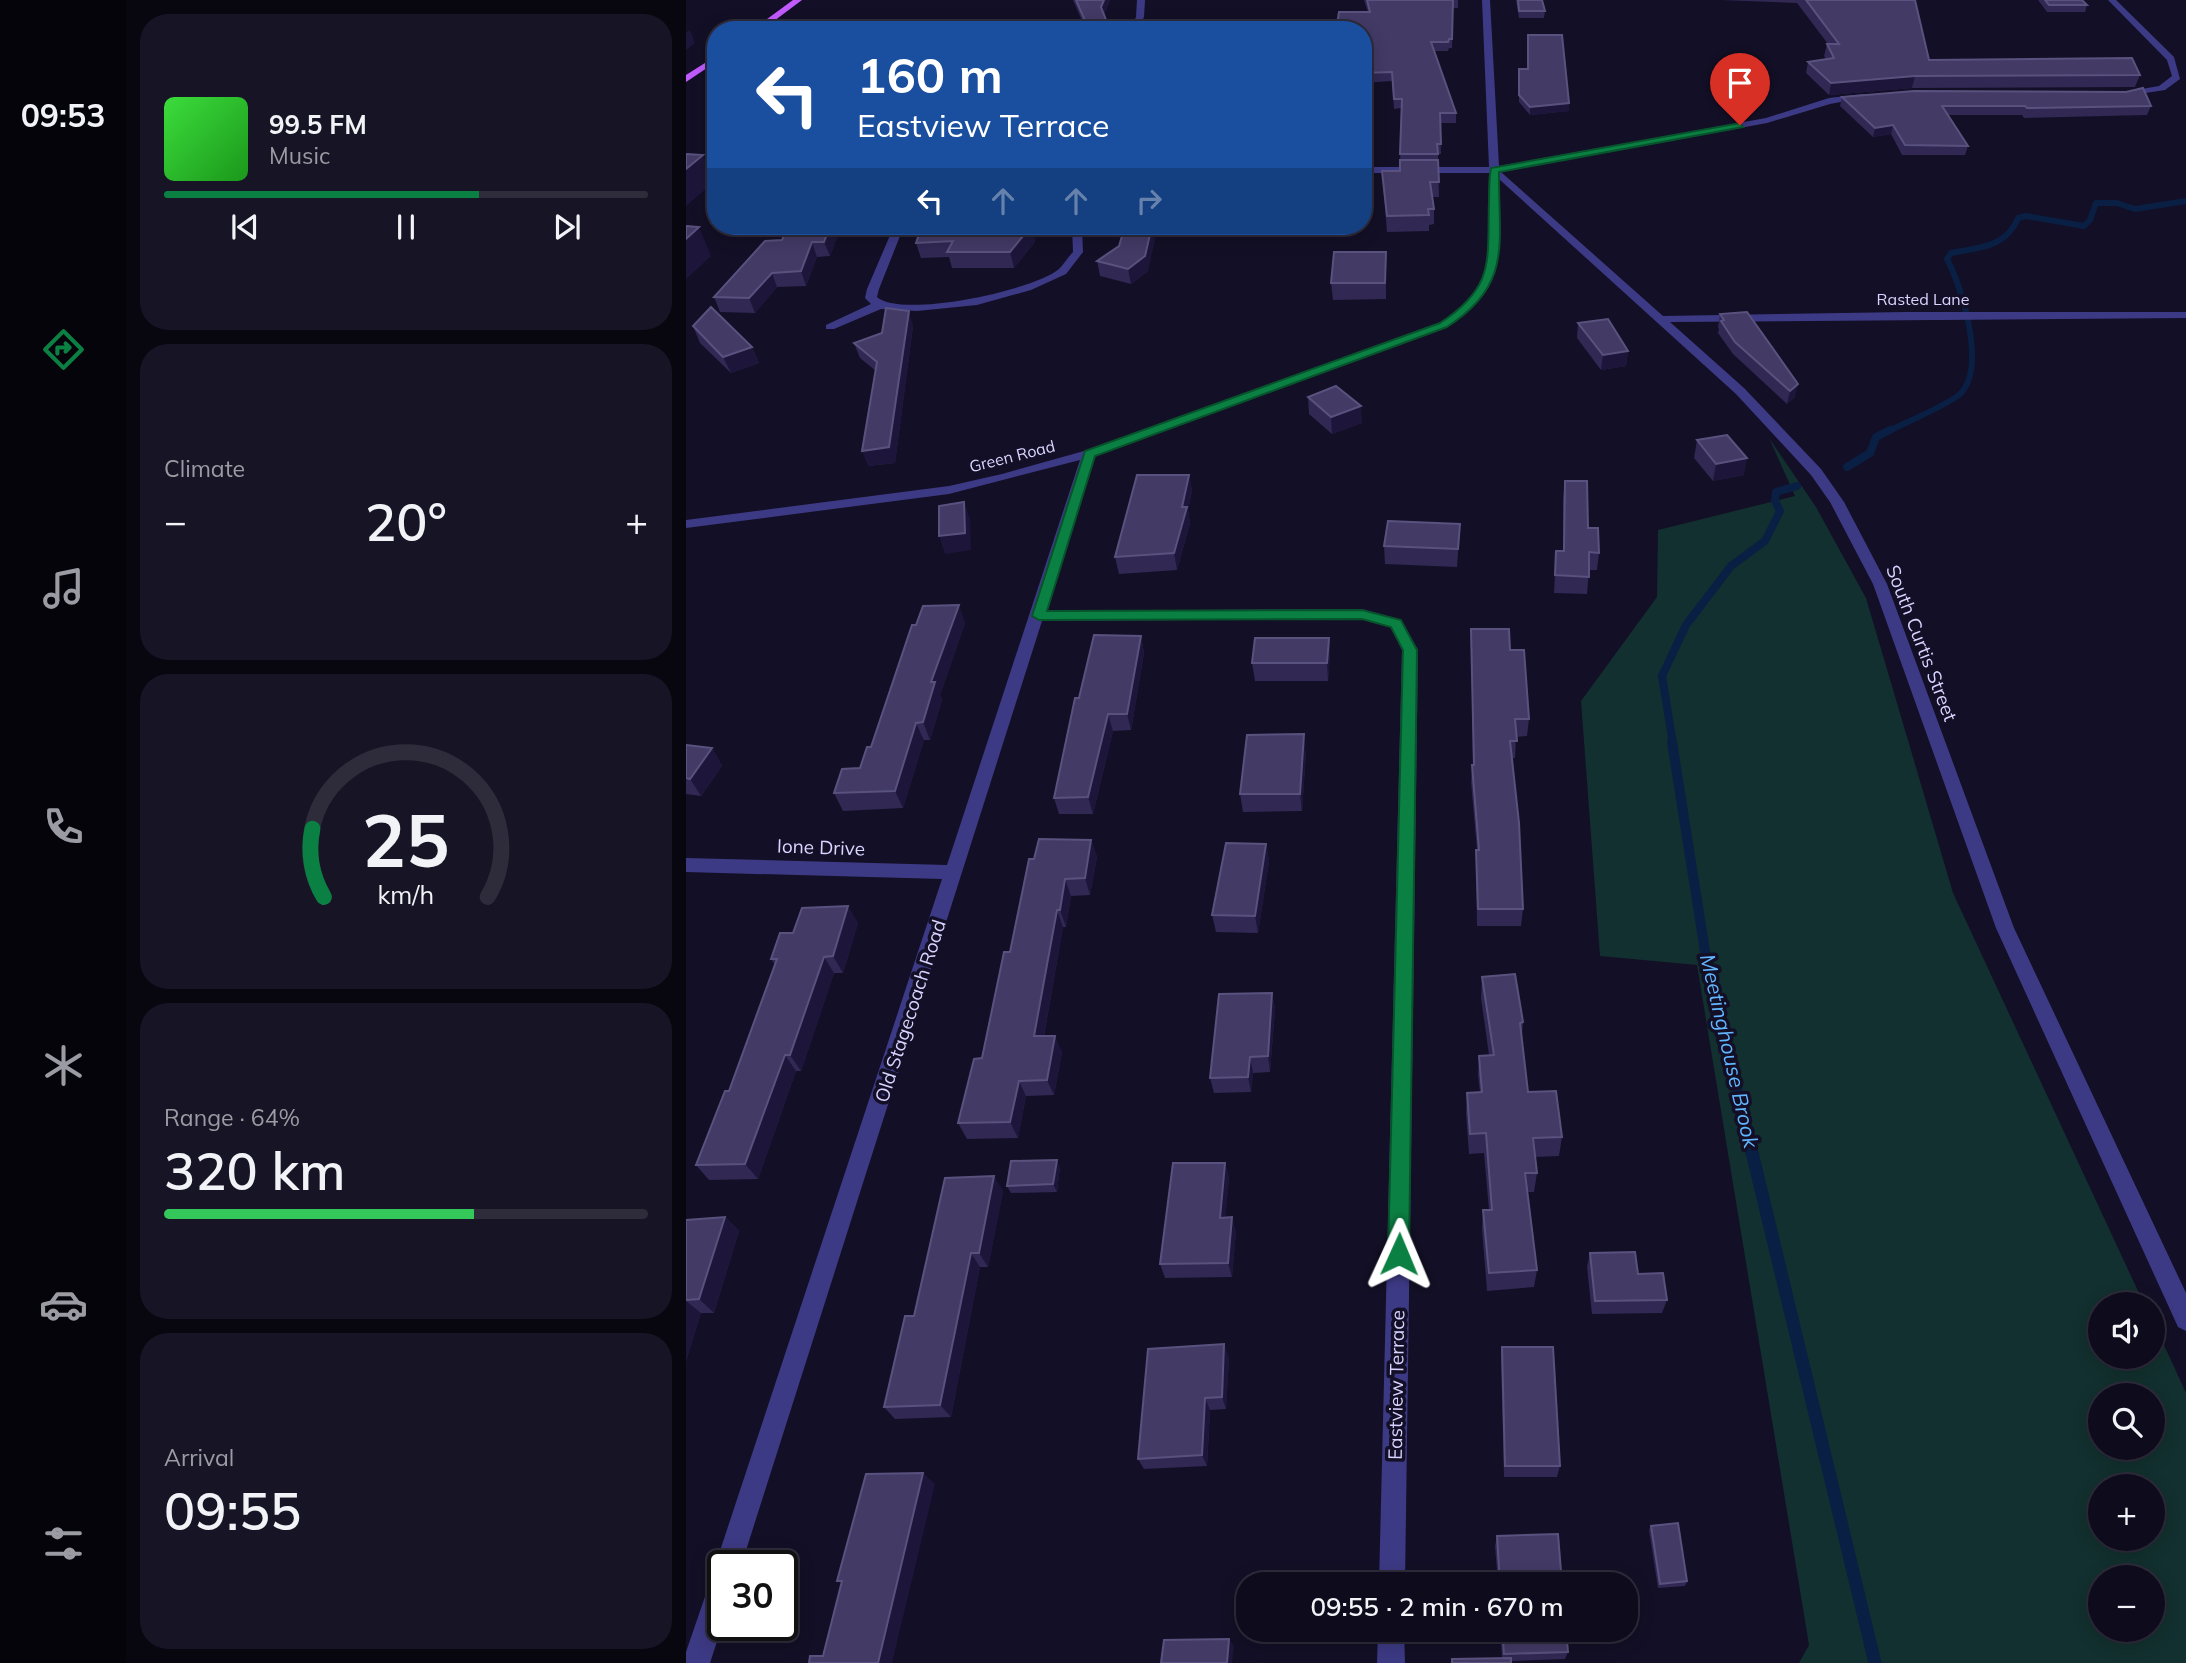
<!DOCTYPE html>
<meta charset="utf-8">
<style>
:root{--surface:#0e0b1c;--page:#171425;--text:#f1f3f6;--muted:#9b9ba3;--line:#2e2b3b;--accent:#0b8043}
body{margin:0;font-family:Mulish,sans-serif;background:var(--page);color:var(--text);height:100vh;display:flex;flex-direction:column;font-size:26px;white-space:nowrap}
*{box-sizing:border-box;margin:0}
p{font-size:23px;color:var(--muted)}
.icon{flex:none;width:38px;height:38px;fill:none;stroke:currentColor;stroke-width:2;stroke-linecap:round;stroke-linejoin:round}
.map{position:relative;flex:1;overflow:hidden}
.sheet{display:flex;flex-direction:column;gap:14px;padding:14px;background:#08060f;width:560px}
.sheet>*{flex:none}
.guide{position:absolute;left:21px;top:21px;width:665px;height:214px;border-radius:28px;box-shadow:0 4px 18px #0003,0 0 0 2px var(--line);background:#1a4fa0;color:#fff;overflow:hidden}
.buttons{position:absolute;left:1402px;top:1292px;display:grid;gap:14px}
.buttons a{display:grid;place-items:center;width:77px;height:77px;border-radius:50%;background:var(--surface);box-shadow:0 4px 18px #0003,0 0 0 2px var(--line);font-size:35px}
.speed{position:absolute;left:21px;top:1550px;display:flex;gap:14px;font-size:35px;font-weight:700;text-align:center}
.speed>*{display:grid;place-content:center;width:91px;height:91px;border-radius:50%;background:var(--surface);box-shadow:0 4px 18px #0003,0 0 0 2px var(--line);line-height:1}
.speed .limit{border:4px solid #111;border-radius:10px;background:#fff;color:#111}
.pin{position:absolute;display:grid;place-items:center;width:60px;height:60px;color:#fff;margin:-72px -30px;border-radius:50% 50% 50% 0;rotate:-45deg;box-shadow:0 0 7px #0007}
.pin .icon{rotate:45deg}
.me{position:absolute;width:77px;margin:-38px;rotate:1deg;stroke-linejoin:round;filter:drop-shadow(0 0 5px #0008)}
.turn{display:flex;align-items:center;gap:24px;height:147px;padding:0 35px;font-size:32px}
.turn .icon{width:91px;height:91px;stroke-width:2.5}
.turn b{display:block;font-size:49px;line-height:60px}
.lanes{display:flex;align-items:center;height:66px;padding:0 35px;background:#0003;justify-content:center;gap:35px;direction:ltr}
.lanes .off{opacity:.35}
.big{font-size:52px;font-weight:600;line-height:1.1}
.sheet .tile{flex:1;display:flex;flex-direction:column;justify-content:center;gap:10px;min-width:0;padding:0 24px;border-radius:28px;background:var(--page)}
.sheet .dial{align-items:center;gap:0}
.dial svg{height:182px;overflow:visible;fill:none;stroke:var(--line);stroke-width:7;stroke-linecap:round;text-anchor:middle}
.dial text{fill:var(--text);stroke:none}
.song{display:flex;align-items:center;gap:21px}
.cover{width:84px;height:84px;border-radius:10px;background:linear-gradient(135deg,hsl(120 70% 55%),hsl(120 70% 35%))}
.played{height:7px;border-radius:4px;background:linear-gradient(90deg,var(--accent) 65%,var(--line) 65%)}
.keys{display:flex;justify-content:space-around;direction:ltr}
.heat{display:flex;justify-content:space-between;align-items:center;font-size:38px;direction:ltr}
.charge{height:10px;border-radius:5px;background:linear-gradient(90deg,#34c759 64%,var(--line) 0)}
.trip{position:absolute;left:550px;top:1572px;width:402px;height:70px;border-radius:28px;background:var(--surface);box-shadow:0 4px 18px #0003,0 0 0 2px var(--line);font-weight:600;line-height:70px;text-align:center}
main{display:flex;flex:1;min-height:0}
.tab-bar{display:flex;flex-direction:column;width:126px;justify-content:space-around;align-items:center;background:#06040b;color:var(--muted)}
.tab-bar .icon{width:49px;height:49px}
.tab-bar .current{color:var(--accent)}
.tab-bar b{font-size:32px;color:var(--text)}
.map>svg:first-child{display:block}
</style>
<main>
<nav class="tab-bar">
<b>09:53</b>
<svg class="icon current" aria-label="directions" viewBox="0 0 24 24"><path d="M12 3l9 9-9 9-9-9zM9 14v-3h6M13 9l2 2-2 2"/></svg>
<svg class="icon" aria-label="music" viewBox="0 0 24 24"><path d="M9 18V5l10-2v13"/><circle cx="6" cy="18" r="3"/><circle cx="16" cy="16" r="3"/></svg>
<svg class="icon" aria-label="phone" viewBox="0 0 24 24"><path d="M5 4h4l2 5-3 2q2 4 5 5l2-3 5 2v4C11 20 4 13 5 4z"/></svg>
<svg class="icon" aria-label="climate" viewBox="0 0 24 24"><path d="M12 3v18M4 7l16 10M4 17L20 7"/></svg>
<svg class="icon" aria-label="car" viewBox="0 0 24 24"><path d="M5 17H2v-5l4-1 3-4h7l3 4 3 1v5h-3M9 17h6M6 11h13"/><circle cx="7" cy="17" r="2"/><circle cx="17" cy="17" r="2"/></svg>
<svg class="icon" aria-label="filters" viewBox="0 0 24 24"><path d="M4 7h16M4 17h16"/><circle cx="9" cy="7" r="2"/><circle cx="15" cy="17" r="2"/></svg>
</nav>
<section class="sheet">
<div class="tile">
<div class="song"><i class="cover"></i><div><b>99.5 FM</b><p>Music</p></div></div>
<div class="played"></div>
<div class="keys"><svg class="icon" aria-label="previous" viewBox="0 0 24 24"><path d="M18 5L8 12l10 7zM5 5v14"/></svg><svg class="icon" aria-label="pause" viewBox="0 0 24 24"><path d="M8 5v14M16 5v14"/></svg><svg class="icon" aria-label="next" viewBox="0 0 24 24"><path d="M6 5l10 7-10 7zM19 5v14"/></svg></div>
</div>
<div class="tile"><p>Climate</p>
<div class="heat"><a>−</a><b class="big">20°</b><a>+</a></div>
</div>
<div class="tile dial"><svg viewBox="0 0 100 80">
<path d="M14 69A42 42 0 1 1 86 69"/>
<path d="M14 69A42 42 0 0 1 9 39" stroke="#0b8043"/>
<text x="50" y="56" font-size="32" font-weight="700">25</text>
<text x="50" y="72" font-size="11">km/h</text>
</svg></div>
<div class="tile"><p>Range · 64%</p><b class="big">320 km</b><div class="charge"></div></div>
<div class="tile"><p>Arrival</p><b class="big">09:55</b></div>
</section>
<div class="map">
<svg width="1500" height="1663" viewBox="0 0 1500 1663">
<rect width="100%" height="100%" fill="#130f26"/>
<path fill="#12302f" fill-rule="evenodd" d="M1083,438L1130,507L1180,598L1267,893L1458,1304H1414V1356H1466L1467,1321L1500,1393V1663H1113L1123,1645L1011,965L914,956L895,701L971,597L972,530L1109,496ZM1414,1395H1466V1447H1414ZM1414,1486H1466V1538H1414ZM1414,1577H1466V1629H1414Z"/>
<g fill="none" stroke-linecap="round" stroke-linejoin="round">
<path stroke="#0a1f44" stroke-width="6" d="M1201,432C1216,424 1264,404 1274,394C1301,368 1276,287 1261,259L1265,253C1292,248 1321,247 1332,218L1340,216L1398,226L1404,220L1410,203H1431L1449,209L1500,201"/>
<g stroke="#0a1f44" stroke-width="8">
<polyline points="1161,467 1184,453 1190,437 1204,430"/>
<polyline points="987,744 976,676 1000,625 1045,566 1079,541 1094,511 1089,501 1090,492 1111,486"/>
</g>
<polyline stroke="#0a1f44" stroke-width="10" points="986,742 1021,964 1065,1146"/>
<polyline stroke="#0a1f44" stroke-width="13" points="1064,1144 1189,1663"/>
<g fill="#3d3a85" fill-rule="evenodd">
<polygon points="451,0 459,0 458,17 452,30 444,30 450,17"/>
<path d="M796,0H804L813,166L1080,118L1143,98L1177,94L1181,97L1144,104L1081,123L815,172L977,316L1220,312H1500V318L984,322L1058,388L1135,469L1158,502L1201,584L1328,928L1500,1293V1331L1492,1327L1310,928L1187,584L1144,502L1125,475L1050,394L813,179C812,249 826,285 761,327L409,456L359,611L676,609L715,620L732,650L719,1584H693L716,650L704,626L676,619L356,621L55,1566H37V1623L24,1663H0V1652L24,1582L31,1571L29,1566L256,879L0,872V858L261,865L394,460L263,494L0,528V520L263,486L316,474L398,451L753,323C767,314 781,305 791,291C809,264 802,206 803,173H677V167H803Z"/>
<polygon points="1422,0 1430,0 1488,57 1494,79 1479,90 1433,97 1433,93 1473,86 1486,76 1481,60"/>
<path d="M208,226H218L193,289L191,297C215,319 349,290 373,269C378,264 382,257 387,252L386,226H396L397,252L380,274L345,290L291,305L231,311L195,309L148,329H140V325L185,304L179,298L181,289Z"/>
<polygon points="692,1629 718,1629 719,1663 691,1663"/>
</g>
<g fill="#c25bff" fill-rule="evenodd">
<polygon points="107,0 116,0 76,30 66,30"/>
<polygon points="30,56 30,62 0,82 0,75"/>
</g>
</g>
<g fill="#312854">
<polygon points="387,0 424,0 418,15 422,30 400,30"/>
<polygon points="678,0 772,0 772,8 767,8 766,48 763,48 762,51 748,51 770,113 770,123 754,123 755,154 752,154 753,197 746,197 748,209 748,224 743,225 743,231 701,232 696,171 714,171 715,108 708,109 706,81 677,83 677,30 682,12"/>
<polygon points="830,0 856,0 859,11 858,18 833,18"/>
<polygon points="1034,0 1229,0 1243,60 1454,75 1449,87 1226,88 1143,95 1120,73 1122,62 1140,59 1138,56 1141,44 1142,44 1111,3"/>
<polygon points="1352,0 1396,0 1401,5 1399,12 1361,12"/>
<polygon points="833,69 883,111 844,115 833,102"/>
<polygon points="1156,97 1465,106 1461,115 1338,118 1336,115 1262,115 1282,146 1279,155 1216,155 1205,134 1187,137 1154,106"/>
<polygon points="102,226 155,226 144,256 131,257 120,286 91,287 69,313 34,312 28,297 96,240"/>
<polygon points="236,226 349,226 349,242 328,268 266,268 263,257 235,258 230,243"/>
<polygon points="433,246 462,271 445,284 414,276 411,261"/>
<polygon points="700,268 700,299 647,300 645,283"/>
<polygon points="1034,314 1109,397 1101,404 1047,354 1032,333 1033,329 1032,327"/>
<polygon points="892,323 942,351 940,366 915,370 891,338"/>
<polygon points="7,326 66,347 73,363 45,373 14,343"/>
<polygon points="227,326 209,463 182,466 190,371 174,358 168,343 196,333"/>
<polygon points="622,397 676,423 646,434 623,414"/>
<polygon points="1011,440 1058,475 1027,481 1008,458"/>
<polygon points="503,475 506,491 502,510 504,523 491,570 433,574 429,557"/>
<polygon points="879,481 913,553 911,570 903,570 901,594 868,593 870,551 877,551 877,499"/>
<polygon points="774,524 771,567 699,564 698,546"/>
<polygon points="279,623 254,695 256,700 244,740 238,740 217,808 157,811 148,793 174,768 185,747"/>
<polygon points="785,629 824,650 843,719 841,736 830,737 829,758 826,758 837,909 835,926 791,926 790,867 791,850 785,782 786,765 787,765"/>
<polygon points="455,636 458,653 445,730 427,731 407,814 373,814 368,798 393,698"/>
<polygon points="643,638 644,655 642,681 569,681 566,663"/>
<polygon points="0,745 26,748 36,766 15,796 0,794"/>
<polygon points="620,752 616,811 557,812 554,794"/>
<polygon points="405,840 411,857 404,895 385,896 380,927 377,927 358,1036 376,1052 368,1095 340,1096 332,1138 281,1139 272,1123 296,1058 348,859"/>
<polygon points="580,844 583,861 572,933 530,932 526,915"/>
<polygon points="172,923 157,973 148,973 115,1071 110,1071 72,1179 23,1180 10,1165 43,1091 89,965 85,959 107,933"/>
<polygon points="796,977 837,1022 836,1036 842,1092 876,1137 873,1156 849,1157 851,1173 848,1192 841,1192 851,1270 848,1287 801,1291 796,1229 797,1210 803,1210 798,1153 783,1154 780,1113 781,1093 794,1092 792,1076 793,1056 803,1055 795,998"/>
<polygon points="586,993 589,1009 584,1072 567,1073 565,1092 528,1093 524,1078"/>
<polygon points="539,1163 543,1178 539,1218 550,1231 546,1277 479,1278 474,1264"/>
<polygon points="374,1167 371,1192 325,1193 321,1186"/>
<polygon points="317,1191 302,1267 294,1267 265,1417 209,1419 198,1407"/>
<polygon points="39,1217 53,1231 28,1313 15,1313 0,1361 0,1220"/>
<polygon points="904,1253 952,1274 981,1300 976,1313 906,1314 901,1267"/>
<polygon points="816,1347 874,1466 871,1477 818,1477 815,1359"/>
<polygon points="543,1357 540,1409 524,1410 521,1466 458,1469 452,1459"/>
<polygon points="965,1526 1001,1581 999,1586 972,1588 963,1530"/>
<polygon points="811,1536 876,1584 812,1584 809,1546"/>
<polygon points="814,1629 880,1629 882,1652 879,1659 825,1661 816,1658"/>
</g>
<g fill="#1d163a">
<polygon points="418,0 424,0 417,18 415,7"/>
<polygon points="420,20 422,30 407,30 409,24"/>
<polygon points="4,30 9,43 0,50 0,32"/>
<polygon points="1229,76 1226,88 1143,95 1145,83"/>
<polygon points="883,103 883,111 844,115 844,107"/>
<polygon points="1207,125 1205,134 1187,137 1189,128"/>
<polygon points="17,155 28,182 0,206 0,169"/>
<polygon points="144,226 155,226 144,256 138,242"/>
<polygon points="345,226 349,226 349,242 328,268 324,252"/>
<polygon points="466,226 472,226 462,271 445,284 442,269"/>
<polygon points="13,227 25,256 0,279 0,239"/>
<polygon points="126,242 131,257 120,286 115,271"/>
<polygon points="86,273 91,287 69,313 63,298"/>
<polygon points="223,311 227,326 209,463 182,466 176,451"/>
<polygon points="66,347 73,363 45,373 37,357"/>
<polygon points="942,351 940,366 915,370 917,355"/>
<polygon points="1112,384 1109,397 1101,404 1104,391"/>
<polygon points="675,406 676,423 646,434 645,417"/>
<polygon points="1061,458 1058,475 1027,481 1030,464"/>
<polygon points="503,475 506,491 502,510 504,523 491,570 488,553"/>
<polygon points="278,502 284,519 285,550 259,554 253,536"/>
<polygon points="273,605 279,623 254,695 256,700 244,740 237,722 245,682"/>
<polygon points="455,636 458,653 445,730 441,714"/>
<polygon points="643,638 644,655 642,681 641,663"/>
<polygon points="422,714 427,731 407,814 402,797"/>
<polygon points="230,723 238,740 217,808 209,791"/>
<polygon points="618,734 620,752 616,811 614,794"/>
<polygon points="26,748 36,766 15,796 4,779"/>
<polygon points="405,840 411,857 404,895 399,878"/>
<polygon points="580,844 583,861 572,933 569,916"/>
<polygon points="379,879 385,896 380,927 374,910"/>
<polygon points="162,906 172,923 157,973 147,956"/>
<polygon points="371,910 377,927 355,1052 348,1036"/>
<polygon points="138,957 148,973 115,1071 104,1055"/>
<polygon points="586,993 589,1009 584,1072 582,1056"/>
<polygon points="369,1036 376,1052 368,1095 361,1080"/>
<polygon points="99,1055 110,1071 72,1179 59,1164"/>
<polygon points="564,1057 567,1073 565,1092 562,1077"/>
<polygon points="333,1081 340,1096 332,1138 324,1122"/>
<polygon points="371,1160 374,1167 371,1192 367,1184"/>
<polygon points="539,1163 543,1178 538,1232 534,1218"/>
<polygon points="308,1176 317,1191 302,1267 293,1253"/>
<polygon points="39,1217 53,1231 28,1313 13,1299"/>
<polygon points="546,1217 550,1231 546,1277 542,1263"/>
<polygon points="285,1253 294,1267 265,1417 254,1405"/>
<polygon points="0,1301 15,1313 0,1361"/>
<polygon points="538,1344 543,1357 540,1409 536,1397"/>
<polygon points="519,1398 524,1410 521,1466 516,1455"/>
<polygon points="237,1473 249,1484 206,1663 192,1663"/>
<polygon points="543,1639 548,1646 546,1663 541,1663"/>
</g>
<g fill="#433a66" stroke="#5a527e" stroke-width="2">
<polygon points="390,0 418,0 415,7 420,20 409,24 407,30 403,30"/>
<polygon points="681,0 767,0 766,39 763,39 762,42 745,42 770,113 754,113 755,144 751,144 752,154 714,154 716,99 708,99 706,72 677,73 677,30 650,30 653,12 684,12"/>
<polygon points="832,0 856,0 859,11 833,11"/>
<polygon points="1120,0 1229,0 1243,60 1446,58 1454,75 1229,76 1145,83 1122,62 1148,58 1141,44 1153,44"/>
<polygon points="1359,0 1396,0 1401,5 1363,5"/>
<polygon points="842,35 876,35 883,103 844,107 833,95 833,69 842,69"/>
<polygon points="1457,88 1465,106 1341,108 1339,106 1256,106 1282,146 1219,145 1207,125 1189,128 1156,97 1228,91 1440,92"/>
<polygon points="0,154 17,155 0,169"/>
<polygon points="714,160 752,160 753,182 744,182 748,209 742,209 743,215 701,216 696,171 714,171"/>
<polygon points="0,226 13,227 0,239"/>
<polygon points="102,226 144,226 138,242 126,242 115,271 86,273 63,298 28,297 79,241 96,240"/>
<polygon points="236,226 345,226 324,252 261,252 267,241 230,243"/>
<polygon points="439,226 466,226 459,256 442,269 411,261 433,246"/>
<polygon points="648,252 700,252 699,283 645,283"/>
<polygon points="25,307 66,347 37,357 7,326"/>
<polygon points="200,308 223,311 203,447 176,451 191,362 168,343 196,333"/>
<polygon points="1061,312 1112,384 1104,391 1049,342 1035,321 1038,320 1034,314"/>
<polygon points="922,319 942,351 917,355 892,323"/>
<polygon points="650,386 675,406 645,417 622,397"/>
<polygon points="1041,435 1061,458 1030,464 1011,440"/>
<polygon points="451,475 503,475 496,507 501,507 488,553 429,557"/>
<polygon points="879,481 901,481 902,528 912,528 913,553 903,552 903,577 869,575 870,551 878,551"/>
<polygon points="278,502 279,533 253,536 253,506"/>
<polygon points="702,521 774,524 772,549 698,546"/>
<polygon points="273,605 245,682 249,682 237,722 230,723 209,791 148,793 156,769 174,768 181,747 185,747 226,625 230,625 237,606"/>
<polygon points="785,629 823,629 824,650 838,650 843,719 829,719 831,741 824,741 833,823 837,909 792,909 790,850 793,850 786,765 788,765"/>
<polygon points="408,635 455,636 441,714 422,714 402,797 368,798 389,698 393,698"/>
<polygon points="569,638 643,638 641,663 566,663"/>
<polygon points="618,734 614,794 554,794 561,735"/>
<polygon points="0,745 26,748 4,779 0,778"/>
<polygon points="353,839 405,840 399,878 379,879 374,910 371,910 348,1036 369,1036 361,1080 333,1081 324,1122 272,1123 288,1059 296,1058 318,952 324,952 343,859 348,859"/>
<polygon points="540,843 580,844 569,916 526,915"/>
<polygon points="162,906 147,956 138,957 104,1055 99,1055 59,1164 10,1165 39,1091 43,1091 91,959 85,959 94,933 107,933 116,908"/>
<polygon points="829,974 837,1022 834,1023 842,1092 870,1091 876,1137 847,1138 851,1173 839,1173 851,1270 803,1273 797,1210 806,1210 800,1133 784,1134 781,1093 796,1092 793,1056 808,1055 796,977"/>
<polygon points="586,993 582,1056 564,1057 562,1077 524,1078 533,994"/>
<polygon points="371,1160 367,1184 321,1186 325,1161"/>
<polygon points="487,1163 539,1163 534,1218 546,1217 542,1263 474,1264"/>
<polygon points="308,1176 293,1253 285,1253 254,1405 198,1407 219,1316 228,1316 259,1178"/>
<polygon points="39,1217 13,1299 0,1300 0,1220"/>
<polygon points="949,1252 952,1274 977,1273 981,1300 909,1301 904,1253"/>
<polygon points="538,1344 536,1397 519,1398 516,1455 452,1459 462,1349"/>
<polygon points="816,1347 867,1347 874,1466 819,1466"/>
<polygon points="237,1473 192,1663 123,1663 124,1656 137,1656 156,1581 151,1581 180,1474"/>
<polygon points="992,1523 1001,1581 974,1584 965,1526"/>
<polygon points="872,1534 876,1584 814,1584 811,1536"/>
<polygon points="816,1629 880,1629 882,1652 818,1654"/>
<polygon points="543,1639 541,1663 475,1663 478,1640"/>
<polygon points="825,1658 825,1663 766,1663 766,1659"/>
</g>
<path fill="#0b8043" stroke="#07532c" stroke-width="2" d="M1054,123L1057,127L813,172C812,242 828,284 761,327L409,456L361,611L676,610L715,620L717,624L731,650L723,1254L720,1261L713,1264L705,1261L702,1254L717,650L705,627L676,619L353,620L346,616L399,451L754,323C810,286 801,261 803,201C803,190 803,178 805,168Z"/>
<g text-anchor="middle" stroke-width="7" stroke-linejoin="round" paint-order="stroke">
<g font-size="16" fill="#d9d4ff" stroke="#130f26">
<text x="1237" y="305">Rasted Lane</text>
<text transform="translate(326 456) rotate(-14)" y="6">Green Road</text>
</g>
<g font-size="19" fill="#d9d4ff" stroke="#130f26">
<text transform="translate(1236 643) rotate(69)" y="7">South Curtis Street</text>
<text transform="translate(135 847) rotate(2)" y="7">Ione Drive</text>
<text transform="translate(224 1011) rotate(-72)" y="7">Old Stagecoach Road</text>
<text transform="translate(710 1385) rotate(-89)" y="7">Eastview Terrace</text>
</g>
<g font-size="21" font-style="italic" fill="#62b6ff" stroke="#130f26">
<text transform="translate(1043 1051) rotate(77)" y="7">Meetinghouse Brook</text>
</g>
</g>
</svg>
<div class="buttons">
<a><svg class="icon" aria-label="sound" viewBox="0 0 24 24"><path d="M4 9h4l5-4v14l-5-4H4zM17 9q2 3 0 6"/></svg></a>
<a><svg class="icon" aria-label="search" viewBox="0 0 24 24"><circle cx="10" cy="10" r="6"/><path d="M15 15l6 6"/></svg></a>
<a>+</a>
<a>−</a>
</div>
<div class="speed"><div class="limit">30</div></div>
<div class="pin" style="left:1054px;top:125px;background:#d93025"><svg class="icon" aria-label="arrive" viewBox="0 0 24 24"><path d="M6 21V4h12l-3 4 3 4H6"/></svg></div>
<svg class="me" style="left:713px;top:1254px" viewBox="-20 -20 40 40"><path d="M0-17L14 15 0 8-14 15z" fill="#0b8043" stroke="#fff" stroke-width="4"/></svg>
<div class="trip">09:55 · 2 min · 670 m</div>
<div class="guide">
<div class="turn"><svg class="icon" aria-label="left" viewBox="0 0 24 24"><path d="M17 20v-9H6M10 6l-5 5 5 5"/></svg><div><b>160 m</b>Eastview Terrace</div></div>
<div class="lanes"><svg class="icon" aria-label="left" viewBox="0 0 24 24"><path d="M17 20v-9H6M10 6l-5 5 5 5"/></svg><svg class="icon off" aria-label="ahead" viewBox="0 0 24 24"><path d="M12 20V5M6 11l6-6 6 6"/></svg><svg class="icon off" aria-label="ahead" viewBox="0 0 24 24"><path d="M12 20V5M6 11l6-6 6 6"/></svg><svg class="icon off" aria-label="right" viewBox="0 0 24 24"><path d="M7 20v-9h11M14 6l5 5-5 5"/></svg></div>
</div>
</div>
</main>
